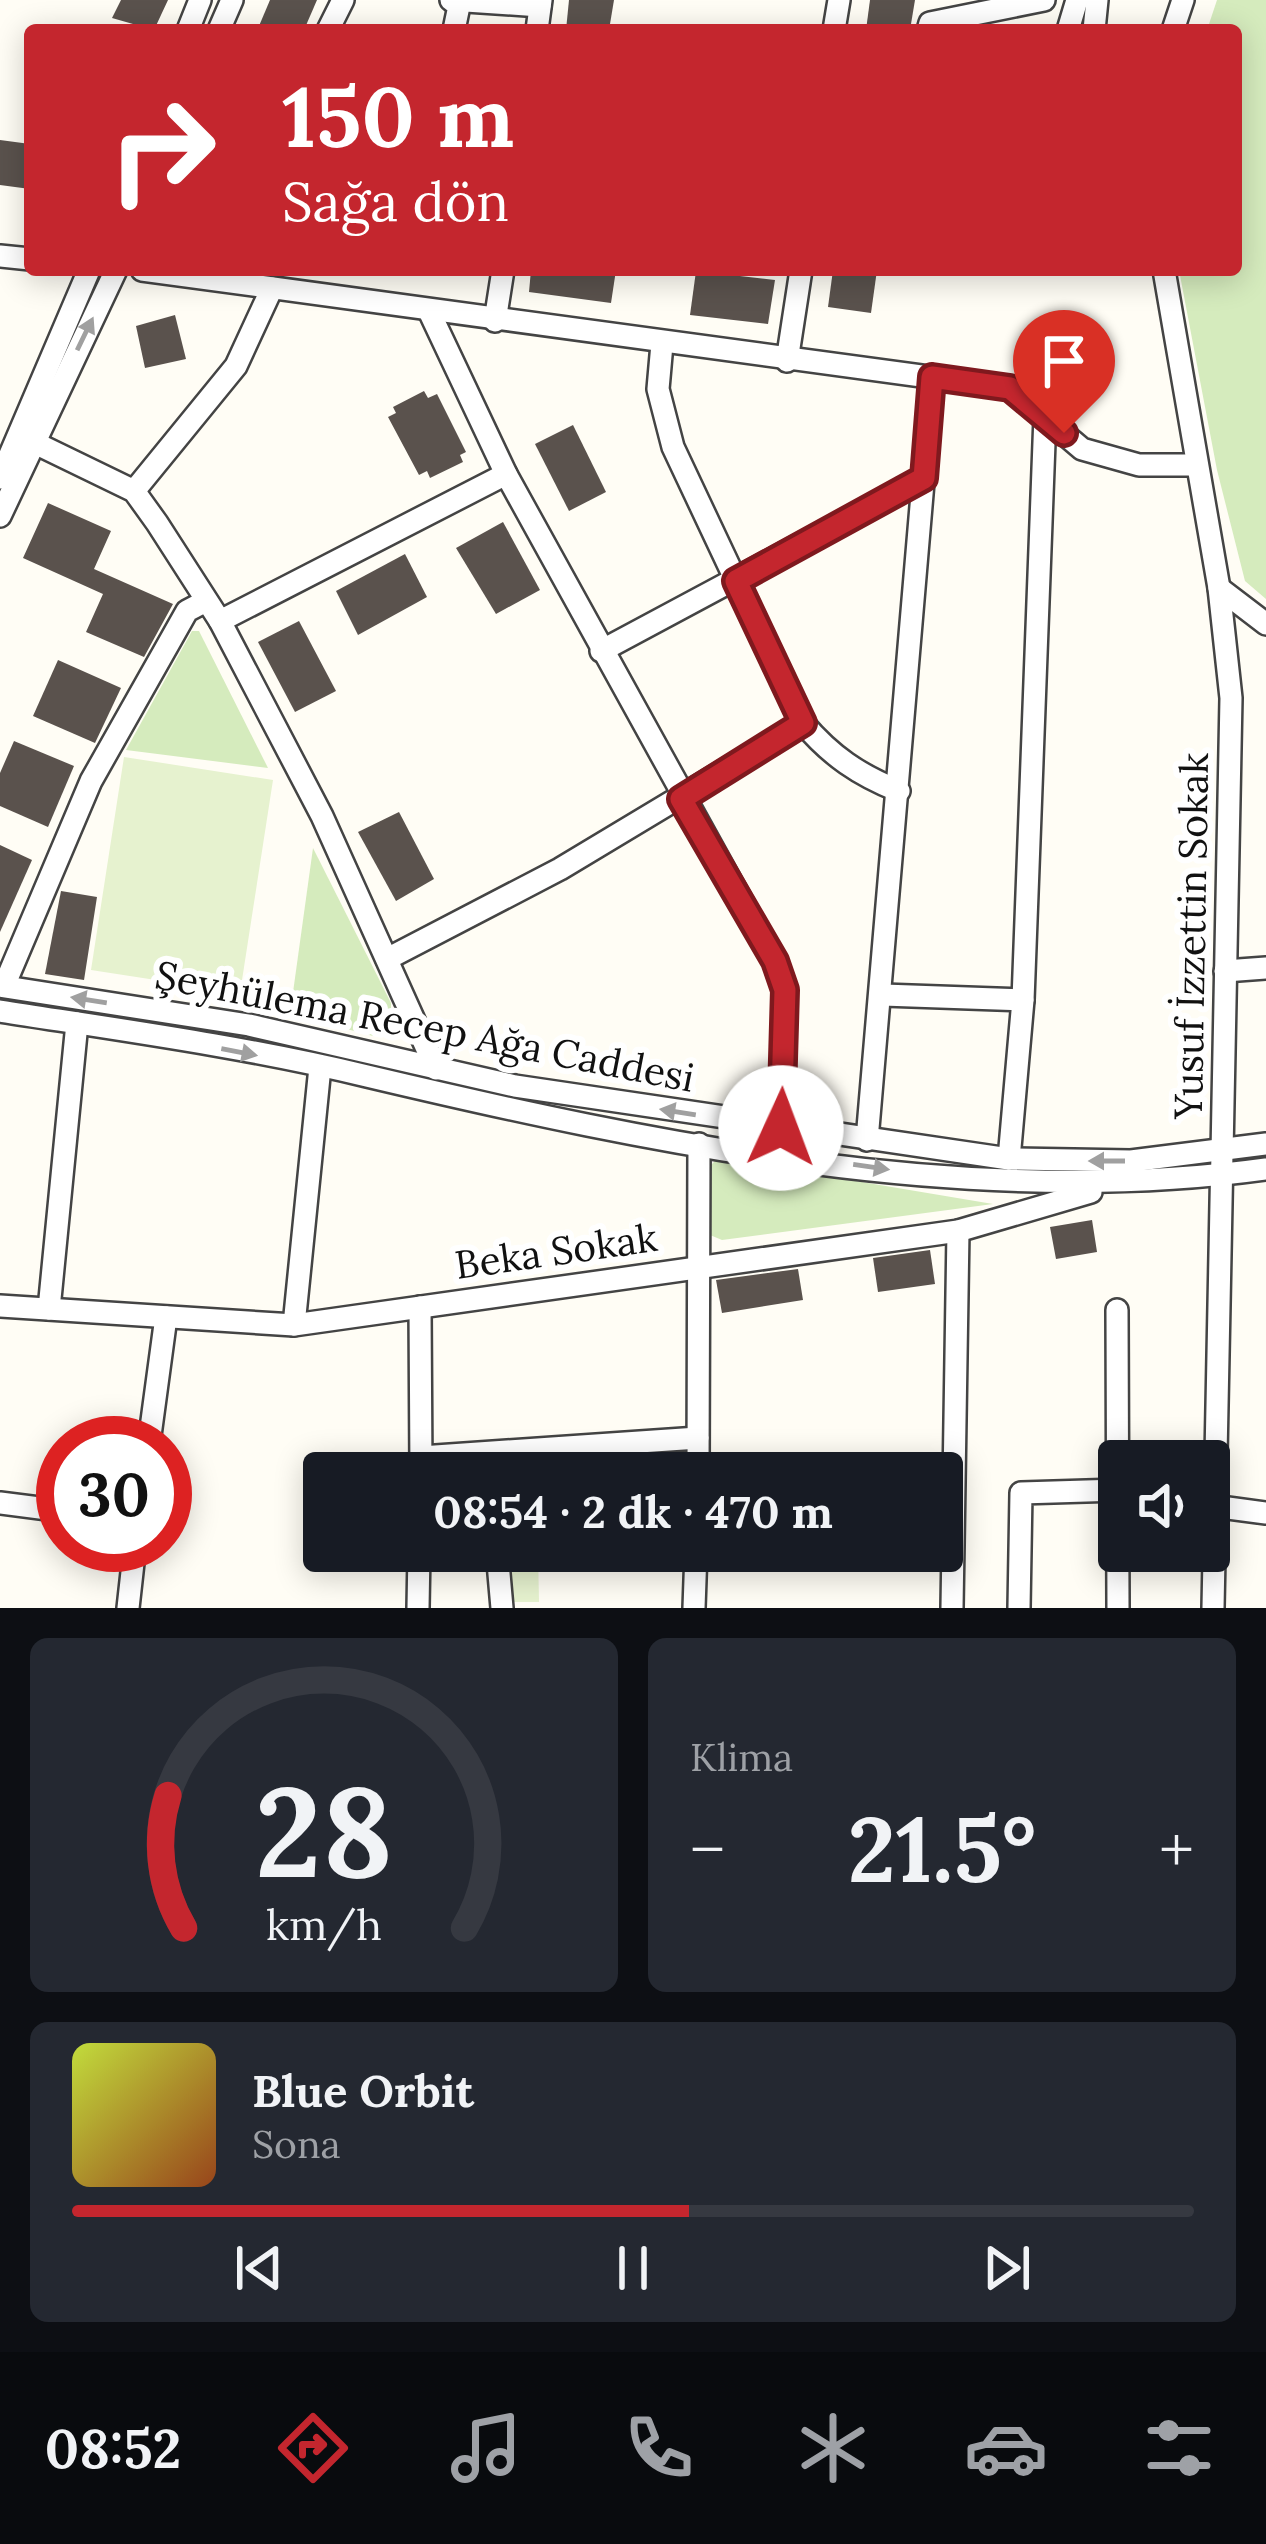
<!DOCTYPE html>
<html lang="tr">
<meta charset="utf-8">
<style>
:root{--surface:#171b24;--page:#242831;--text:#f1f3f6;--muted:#9ea1a6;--line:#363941;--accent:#c4262e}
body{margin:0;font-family:Lora,serif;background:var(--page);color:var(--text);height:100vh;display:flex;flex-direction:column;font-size:45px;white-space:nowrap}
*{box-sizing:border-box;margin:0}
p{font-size:39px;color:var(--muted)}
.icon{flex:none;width:66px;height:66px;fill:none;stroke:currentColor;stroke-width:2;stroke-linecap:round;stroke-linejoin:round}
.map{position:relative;height:1608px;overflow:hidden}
.panel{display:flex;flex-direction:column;gap:30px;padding:30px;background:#0d0f14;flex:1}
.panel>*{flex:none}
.banner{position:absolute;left:24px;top:24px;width:1218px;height:252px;border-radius:12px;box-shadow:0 6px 30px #0003;background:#c4262e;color:#fff;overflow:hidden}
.controls{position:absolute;left:1098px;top:1440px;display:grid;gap:24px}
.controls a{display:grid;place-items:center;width:132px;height:132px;border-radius:12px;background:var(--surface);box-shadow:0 6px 30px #0003;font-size:60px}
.speed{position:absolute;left:36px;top:1416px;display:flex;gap:24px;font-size:60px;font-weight:700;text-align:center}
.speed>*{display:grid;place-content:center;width:156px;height:156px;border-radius:50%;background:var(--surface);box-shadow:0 6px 30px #0003;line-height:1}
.speed .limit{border:18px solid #d22;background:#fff;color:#111}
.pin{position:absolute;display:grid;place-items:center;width:102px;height:102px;color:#fff;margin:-123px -51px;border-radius:50% 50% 50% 0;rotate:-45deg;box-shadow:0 0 12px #0007}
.pin .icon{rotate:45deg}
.me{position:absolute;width:132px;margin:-66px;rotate:2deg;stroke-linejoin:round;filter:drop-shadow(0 0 9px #0008)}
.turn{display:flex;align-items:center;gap:42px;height:252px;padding:0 60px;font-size:54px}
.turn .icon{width:156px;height:156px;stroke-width:2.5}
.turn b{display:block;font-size:84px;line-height:102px}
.big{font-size:90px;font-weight:700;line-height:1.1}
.panel .card{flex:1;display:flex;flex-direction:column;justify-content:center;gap:18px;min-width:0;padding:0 42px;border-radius:18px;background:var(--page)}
.panel .dial{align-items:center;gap:0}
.dial svg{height:312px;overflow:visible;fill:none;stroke:var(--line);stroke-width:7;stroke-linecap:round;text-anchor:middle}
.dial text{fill:var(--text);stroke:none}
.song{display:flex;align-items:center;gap:36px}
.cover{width:144px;height:144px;border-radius:18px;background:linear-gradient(135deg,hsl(70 70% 55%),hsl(20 70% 35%))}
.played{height:12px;border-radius:6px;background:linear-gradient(90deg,var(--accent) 55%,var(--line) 55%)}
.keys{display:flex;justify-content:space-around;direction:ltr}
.heat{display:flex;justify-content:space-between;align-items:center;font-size:66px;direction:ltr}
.panel .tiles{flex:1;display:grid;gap:30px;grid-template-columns:1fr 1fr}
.card:last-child{grid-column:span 2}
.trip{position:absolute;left:303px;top:1452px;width:660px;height:120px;border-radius:12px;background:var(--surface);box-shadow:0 6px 30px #0003;font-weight:700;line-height:120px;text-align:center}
.tab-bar{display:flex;height:192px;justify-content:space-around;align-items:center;background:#090b0e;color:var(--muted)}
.tab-bar .icon{width:84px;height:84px}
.tab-bar .active{color:var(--accent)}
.tab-bar b{font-size:54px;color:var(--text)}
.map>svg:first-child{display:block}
</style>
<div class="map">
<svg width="1266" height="1608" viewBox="0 0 1266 1608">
<rect width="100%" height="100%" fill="#fffdf5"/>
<g fill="#d5ebbd">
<polygon points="1217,0 1266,0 1266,599 1245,581 1217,470 1179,270 1236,270 1236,30 1207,30"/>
<polygon points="192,631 199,631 268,768 126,750"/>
<polygon points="313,848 391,1003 391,1018 373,1036 290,1014"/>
<polygon points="718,1158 993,1204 722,1240 710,1235 709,1167"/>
</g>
<g fill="#e6f2cf">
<polygon points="124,757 273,780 240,993 91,970"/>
<polygon points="509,1551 538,1551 539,1602 509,1602"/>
</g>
<g fill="#5a524d">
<polygon points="121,0 168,0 154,30 112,18"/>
<polygon points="270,0 317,0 304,30 269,30 259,26"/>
<polygon points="569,0 614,0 609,30 566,30"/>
<polygon points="870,0 915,0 910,30 866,30"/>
<polygon points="0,140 30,144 30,189 0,185"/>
<polygon points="531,270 616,270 611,303 529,292"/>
<polygon points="833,270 877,270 871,313 828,307"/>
<polygon points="696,271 775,280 768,324 690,315"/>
<polygon points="175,315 186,359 145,368 136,326"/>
<polygon points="424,391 428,398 437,394 466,452 460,455 463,462 430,478 427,471 419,475 388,417 396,413 393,407"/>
<polygon points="573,425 606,492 569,511 535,444"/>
<polygon points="48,503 111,531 94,569 173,604 144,657 86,632 103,594 23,558"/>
<polygon points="503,522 540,590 496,614 456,548"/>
<polygon points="405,554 427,597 358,635 336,591"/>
<polygon points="299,621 336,691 295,712 258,642"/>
<polygon points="58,660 121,688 95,743 33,716"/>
<polygon points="14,741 74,766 48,827 0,806 0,773"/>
<polygon points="399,812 434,879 396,901 358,832"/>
<polygon points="0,845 32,860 0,932"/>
<polygon points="61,891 97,897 84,980 45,974"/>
<polygon points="1092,1220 1097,1252 1056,1259 1050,1227"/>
<polygon points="930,1250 935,1284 878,1292 873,1258"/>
<polygon points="798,1269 803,1300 722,1313 716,1280"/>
</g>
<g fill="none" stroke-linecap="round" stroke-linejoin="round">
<g stroke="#444" stroke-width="26">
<g id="minor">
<polyline points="451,0 540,6"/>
<polyline points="188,30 200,0"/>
<polyline points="219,30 232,0"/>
<polyline points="328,30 343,0"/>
<polyline points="454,30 460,1"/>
<polyline points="537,30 541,0"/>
<polyline points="834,30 839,0"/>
<polyline points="928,30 930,23 1044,0"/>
<polyline points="1068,30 1077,0"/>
<polyline points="1094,30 1097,0"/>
<polyline points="1173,30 1183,0"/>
<polyline points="0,256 30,259"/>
<polyline points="142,270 1010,388 1082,449 1139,465 1196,465"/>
<polyline points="1164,270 1219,588 1231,698 1213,1608"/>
<polyline points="429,311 506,474 775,961 785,990 781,1128"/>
<polyline points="495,321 503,270"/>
<path d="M662,344L658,389L673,447L803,723C831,756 859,775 899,791"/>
<polyline points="787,361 801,270"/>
<polyline points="33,442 134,491 157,523 220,621 322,816 436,1069"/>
<polyline points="0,478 89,270"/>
<polyline points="134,491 236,366 272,288"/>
<polyline points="0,516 116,270"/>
<polyline points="1219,588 1266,624"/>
<polyline points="220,621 506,474"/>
<polyline points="601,651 924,478"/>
<polyline points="387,959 560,869 803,723"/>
<polyline points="1225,971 1266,968"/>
<polyline points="0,986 249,1025 515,1086 1009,1159 1131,1161 1266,1144"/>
<polyline points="4,986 91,781 187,611 206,601"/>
<polyline points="883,995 1023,1000"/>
<path d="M0,1011C122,1030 247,1047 367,1076C654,1144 972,1210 1266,1169"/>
<polyline points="867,1140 932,377"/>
<polyline points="1009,1159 1023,1000 1045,416"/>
<polyline points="0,1306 294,1325 958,1231 1091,1192"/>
<polyline points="420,1307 421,1473"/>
<polyline points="49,1309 77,1023"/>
<polyline points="1117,1310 1118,1608"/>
<polyline points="294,1325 320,1067"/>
<polyline points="149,1443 166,1317"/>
<polyline points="421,1457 698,1438"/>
<polyline points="698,1473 699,1144"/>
<polyline points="0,1503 63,1511"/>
<polyline points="1213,1506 1266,1513"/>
<polyline points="497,1551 502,1608"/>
<polyline points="128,1608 135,1545"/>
<polyline points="418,1608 419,1551"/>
<polyline points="694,1608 696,1551"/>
<polyline points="952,1608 958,1231"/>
<polyline points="1019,1608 1021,1493 1119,1490"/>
</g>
</g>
<use href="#minor" stroke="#fff" stroke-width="21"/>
</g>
<defs><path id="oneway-solid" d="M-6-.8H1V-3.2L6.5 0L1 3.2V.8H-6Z" transform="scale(3)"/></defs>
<g fill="#a0a0a0">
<use href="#oneway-solid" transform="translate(85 334) rotate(-64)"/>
<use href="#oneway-solid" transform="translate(89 1000) rotate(-171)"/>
<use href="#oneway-solid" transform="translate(239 1052) rotate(11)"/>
<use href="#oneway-solid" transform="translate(678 1112) rotate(-171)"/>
<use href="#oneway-solid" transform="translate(1107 1161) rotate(-180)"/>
<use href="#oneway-solid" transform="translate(871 1167) rotate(8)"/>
</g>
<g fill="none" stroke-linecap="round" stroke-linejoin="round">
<g stroke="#7f191e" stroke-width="30">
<polyline id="route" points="781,1128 785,990 775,961 681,799 803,723 736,581 924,478 932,377 1010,388 1064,433"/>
</g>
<use href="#route" stroke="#c4262e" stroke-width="21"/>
</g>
<g text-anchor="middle" stroke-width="12" stroke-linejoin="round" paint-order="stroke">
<g font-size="39" fill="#111" stroke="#fff">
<text transform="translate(1191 936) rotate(-89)" y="14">Yusuf İzzettin Sokak</text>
<text transform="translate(425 1026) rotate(11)" y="14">Şeyhülema Recep Ağa Caddesi</text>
<text transform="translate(556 1251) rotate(-8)" y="14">Beka Sokak</text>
</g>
</g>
</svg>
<div class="controls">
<a><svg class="icon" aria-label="sound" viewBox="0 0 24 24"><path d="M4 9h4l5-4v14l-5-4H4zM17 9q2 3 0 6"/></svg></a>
</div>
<div class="speed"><div class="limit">30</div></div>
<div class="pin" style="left:1064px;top:433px;background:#d93025"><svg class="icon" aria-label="arrive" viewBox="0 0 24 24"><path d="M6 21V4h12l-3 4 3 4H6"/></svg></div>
<svg class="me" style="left:781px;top:1128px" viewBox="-20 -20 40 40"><circle r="19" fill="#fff"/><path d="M0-13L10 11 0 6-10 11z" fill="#c4262e"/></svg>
<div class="trip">08:54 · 2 dk · 470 m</div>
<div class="banner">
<div class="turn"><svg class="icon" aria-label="right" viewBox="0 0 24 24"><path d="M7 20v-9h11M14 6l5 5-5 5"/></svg><div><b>150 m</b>Sağa dön</div></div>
</div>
</div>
<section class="panel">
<div class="tiles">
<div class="card dial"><svg viewBox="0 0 100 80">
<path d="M14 69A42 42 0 1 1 86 69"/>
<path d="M14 69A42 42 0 0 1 10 35" stroke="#c4262e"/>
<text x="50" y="56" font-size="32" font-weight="700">28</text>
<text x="50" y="72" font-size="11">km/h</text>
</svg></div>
<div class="card"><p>Klima</p>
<div class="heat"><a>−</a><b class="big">21.5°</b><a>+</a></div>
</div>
<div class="card">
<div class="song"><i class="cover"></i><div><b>Blue Orbit</b><p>Sona</p></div></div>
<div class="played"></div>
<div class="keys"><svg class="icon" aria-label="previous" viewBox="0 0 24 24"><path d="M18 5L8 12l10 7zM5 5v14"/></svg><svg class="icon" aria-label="pause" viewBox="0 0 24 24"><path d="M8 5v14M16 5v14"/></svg><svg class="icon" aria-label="next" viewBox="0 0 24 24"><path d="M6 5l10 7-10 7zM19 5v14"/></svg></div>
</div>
</div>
</section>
<nav class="tab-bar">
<b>08:52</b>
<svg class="icon active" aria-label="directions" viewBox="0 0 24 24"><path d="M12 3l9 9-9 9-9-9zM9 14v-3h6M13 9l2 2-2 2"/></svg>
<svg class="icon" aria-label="music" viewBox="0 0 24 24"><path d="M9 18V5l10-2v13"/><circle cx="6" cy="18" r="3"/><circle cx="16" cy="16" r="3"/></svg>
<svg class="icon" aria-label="phone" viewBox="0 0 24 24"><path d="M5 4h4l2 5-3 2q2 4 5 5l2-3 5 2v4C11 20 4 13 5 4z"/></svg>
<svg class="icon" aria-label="climate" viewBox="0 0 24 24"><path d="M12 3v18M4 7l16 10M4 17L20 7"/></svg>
<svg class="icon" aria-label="car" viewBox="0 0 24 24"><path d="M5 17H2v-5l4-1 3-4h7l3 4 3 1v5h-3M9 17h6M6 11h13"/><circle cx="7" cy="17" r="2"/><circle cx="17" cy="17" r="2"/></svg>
<svg class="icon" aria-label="filters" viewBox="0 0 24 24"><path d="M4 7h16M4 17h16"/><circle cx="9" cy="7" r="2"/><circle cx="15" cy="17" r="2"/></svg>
</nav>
